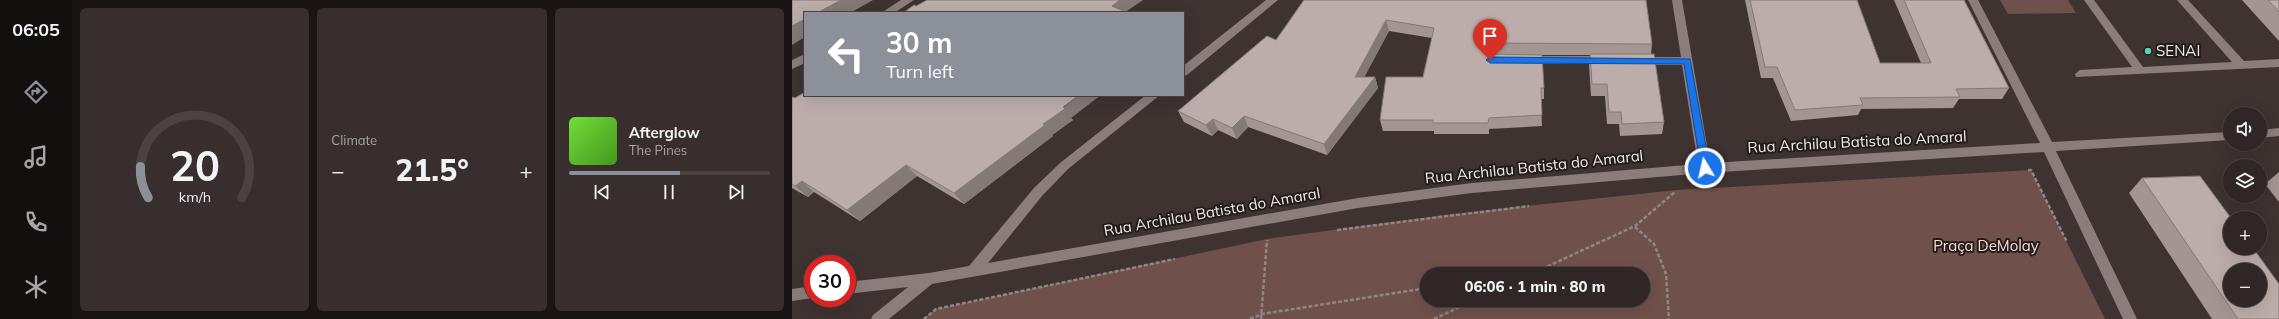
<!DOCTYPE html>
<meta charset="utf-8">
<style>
:root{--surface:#2f2625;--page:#372e2d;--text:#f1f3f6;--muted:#a7a5a7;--line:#4a4342;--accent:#8c9099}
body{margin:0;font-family:Mulish,sans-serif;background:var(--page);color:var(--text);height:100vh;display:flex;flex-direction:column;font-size:15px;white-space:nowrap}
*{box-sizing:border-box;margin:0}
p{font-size:13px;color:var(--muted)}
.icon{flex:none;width:22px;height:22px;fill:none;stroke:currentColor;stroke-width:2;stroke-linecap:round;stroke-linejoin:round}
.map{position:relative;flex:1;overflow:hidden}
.drawer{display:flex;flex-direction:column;gap:8px;padding:8px;background:#1a1514;width:720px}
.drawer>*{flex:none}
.hud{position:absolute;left:12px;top:12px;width:380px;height:84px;border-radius:0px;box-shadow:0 4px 16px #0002,0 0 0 1px var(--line);background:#8c9099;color:#fff;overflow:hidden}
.fabs{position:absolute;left:1431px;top:107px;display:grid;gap:8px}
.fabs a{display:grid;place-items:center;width:44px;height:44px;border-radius:50%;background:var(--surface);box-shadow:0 4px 16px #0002,0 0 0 1px var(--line);font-size:20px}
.speed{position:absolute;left:12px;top:255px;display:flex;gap:8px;font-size:20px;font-weight:700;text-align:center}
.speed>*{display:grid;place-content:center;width:52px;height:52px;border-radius:50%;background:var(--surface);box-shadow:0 4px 16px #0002,0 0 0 1px var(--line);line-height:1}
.speed .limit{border:6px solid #d22;background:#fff;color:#111}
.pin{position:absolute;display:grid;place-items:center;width:34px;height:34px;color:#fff;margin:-41px -17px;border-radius:50% 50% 50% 0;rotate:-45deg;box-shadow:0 0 4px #0007}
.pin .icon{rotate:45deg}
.me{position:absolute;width:44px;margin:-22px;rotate:351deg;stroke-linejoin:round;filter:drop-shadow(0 0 3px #0008)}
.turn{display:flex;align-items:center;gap:14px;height:84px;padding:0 16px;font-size:18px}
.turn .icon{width:52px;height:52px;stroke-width:2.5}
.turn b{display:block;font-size:28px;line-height:34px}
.big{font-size:30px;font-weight:800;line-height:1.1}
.drawer .widget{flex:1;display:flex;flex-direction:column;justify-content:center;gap:6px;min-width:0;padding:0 14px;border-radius:6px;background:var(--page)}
.drawer .dial{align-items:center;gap:0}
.dial svg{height:104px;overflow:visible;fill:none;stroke:var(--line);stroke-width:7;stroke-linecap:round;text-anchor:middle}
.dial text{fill:var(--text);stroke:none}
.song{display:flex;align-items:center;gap:12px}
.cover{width:48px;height:48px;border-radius:6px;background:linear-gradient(135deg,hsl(100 70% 55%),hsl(100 70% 35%))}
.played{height:4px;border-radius:2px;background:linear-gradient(90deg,var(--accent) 55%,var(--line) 55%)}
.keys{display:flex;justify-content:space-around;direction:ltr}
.heat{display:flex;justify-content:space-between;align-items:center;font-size:22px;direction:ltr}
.drawer .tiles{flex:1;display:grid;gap:8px;grid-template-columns:repeat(3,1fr)}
.trip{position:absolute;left:628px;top:267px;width:230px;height:40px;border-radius:20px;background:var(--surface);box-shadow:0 4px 16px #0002,0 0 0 1px var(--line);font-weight:800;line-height:40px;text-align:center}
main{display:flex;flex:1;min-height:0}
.tab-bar{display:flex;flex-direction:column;width:72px;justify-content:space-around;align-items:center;background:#130f0f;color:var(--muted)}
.tab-bar .icon{width:28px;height:28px}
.tab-bar .selected{color:var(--accent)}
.tab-bar b{font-size:18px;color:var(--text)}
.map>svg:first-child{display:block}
</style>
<main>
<nav class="tab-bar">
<b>06:05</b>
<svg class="icon selected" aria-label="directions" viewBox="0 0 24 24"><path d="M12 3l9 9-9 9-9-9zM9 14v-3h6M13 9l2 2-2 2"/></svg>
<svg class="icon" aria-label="music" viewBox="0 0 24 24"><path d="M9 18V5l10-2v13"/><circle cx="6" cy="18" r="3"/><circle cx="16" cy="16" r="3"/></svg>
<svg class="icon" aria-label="phone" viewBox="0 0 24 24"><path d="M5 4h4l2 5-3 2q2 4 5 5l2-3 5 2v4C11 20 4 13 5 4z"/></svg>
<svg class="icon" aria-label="climate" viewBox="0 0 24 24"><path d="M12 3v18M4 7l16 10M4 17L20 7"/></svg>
</nav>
<section class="drawer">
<div class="tiles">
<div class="widget dial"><svg viewBox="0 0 100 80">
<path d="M14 69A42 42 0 1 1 86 69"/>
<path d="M14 69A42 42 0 0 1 8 45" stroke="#8c9099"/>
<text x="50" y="56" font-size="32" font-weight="700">20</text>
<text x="50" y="72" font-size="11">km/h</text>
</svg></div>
<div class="widget"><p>Climate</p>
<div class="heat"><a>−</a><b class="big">21.5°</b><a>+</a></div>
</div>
<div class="widget">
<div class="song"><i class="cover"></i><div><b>Afterglow</b><p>The Pines</p></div></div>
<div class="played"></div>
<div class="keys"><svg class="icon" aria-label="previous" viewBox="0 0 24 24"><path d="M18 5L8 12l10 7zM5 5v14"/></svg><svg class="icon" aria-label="pause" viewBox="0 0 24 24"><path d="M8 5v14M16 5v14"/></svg><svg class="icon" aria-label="next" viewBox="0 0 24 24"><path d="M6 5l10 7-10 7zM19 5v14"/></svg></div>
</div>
</div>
</section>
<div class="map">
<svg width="1487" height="319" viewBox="0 0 1487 319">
<rect width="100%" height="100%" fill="#3f3331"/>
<g fill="#70504b" fill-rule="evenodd">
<polygon points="1208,0 1276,0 1284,13 1216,14"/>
<path d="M1239,170L1313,319H132L144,309L475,239L660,214L885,190ZM635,274H851V300H635Z"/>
</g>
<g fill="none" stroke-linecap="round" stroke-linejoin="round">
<g stroke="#8f8583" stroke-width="2.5" stroke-dasharray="4 2" stroke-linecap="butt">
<polyline points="1236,170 1239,170 1275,242"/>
<polyline points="843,227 862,244 874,274 877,319"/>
<polyline points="545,230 737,206"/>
<polyline points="725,274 741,271"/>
<polyline points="739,274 843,226 883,192"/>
<polyline points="132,319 144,309 383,259"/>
<polyline points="458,319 470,314 635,288"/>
<polyline points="469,319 475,240"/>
<polyline points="642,319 683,300"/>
</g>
<polygon fill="#8b7d7b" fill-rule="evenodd" points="1292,0 1302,0 1351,67 1440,62 1385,0 1396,0 1452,61 1487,59 1487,67 1284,77 1283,74 1288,70 1340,67"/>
<g fill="#8b7d7b" fill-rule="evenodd">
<polygon points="109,0 122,0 102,13 89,13"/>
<polygon points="474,0 486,0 395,75 391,76 391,66"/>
<polygon points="880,0 890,0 918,163 1248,143 1176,0 1186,0 1260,142 1438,132 1438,140 1264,151 1345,319 1331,319 1252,152 913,173 680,193 566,208 140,284 97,319 79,319 81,315 116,287 55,294 55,282 137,273 177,266 242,188 268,163 354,95 368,95 276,169 250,196 196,263 566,198 680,183 906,164 890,65 848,65 843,61 848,57 889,57"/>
<polygon points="13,54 13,63 0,69 0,60"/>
<polygon points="736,56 813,56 818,60 813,64 736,64 731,60"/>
<polygon points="1487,128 1487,136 1468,138 1468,130"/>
<polygon points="21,286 21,298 0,301 0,289"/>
</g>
</g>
<g fill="#a29592">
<polygon points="512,0 860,44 859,54 872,122 870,134 828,136 827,124 815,124 813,96 799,96 797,66 798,55 750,55 752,88 752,99 749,99 750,126 697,129 697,134 642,134 642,131 591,131 588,120 631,77 640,38 597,31 572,77 583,77 586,88 535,155 456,127 445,139 426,130 420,136 392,122 386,111 484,40"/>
<polygon points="953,0 1065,0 1088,63 1129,63 1102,0 1172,0 1217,88 1210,99 1167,99 1161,108 1069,109 1066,115 999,121 981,78 969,78"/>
<polygon points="1450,0 1487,0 1487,41"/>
<polygon points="0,97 3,98 279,118 281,120 260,135 261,136 172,204 125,176 68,221 22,192 16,197 0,188"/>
<polygon points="1487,172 1487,202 1473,184"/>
<polygon points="1350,178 1487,319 1420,319 1337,193"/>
</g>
<g fill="#847977">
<polygon points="49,0 81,0 58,13 25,13"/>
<polygon points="328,0 351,0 332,13 320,6"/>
<polygon points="13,19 13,37 0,45 0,26"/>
<polygon points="594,20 597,31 566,89 563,77"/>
<polygon points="697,43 698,54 692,59 691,48"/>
<polygon points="583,77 586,88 535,155 532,144"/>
<polygon points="287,95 309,95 279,118 281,120 260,135 261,136 172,204 162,193 251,124"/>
<polygon points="452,116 456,127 445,139 440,128"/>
<polygon points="421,119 426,130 420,136 414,125"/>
<polygon points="114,165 125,176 68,221 55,210"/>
<polygon points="10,181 22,192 16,197 3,186"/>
</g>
<g fill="#bcadaa" stroke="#847977" fill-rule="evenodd">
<polygon points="0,0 49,0 25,13 13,13 13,19 0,26"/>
<polygon points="135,0 328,0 320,6 336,13 111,13 122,5 124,6"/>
<polygon points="512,0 854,0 860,44 697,43 691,48 697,54 750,55 752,88 749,88 750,115 697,118 696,123 641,123 641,120 588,120 594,77 631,77 642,28 594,20 563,77 583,77 532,144 452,116 440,128 421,119 414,125 386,111 475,36 484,40"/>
<polygon points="958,0 1065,0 1088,63 1139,63 1112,0 1172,0 1217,88 1164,89 1168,97 1068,98 1071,105 1003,110 985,67 973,67"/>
<polygon points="1476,0 1487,0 1487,12"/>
<polygon points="798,54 862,54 872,122 830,124 829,112 817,112 815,84 800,84"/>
<polygon points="13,92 13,95 287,95 271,107 273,109 251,124 253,125 162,193 114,165 55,210 10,181 3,186 0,184 0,97 3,98"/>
<path d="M1408,176L1439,218H1438V248H1461L1487,284V319H1446L1350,178ZM1438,270H1468V300H1438Z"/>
</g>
<polygon fill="#1a73e8" stroke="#114b97" points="698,57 898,59 918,168 913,171 909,168 892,64 698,63 694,60"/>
<circle fill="#5dceb8" stroke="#221c1b" stroke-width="1.5" cx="1356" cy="51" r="4"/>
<g text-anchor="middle" stroke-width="4" stroke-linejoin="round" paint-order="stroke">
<g font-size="15" fill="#f2eae9" stroke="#221c1b" text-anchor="start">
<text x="1364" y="56">SENAI</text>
</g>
<g font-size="15" fill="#f2eae9" stroke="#221c1b">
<text transform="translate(1065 142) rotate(-3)" y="5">Rua Archilau Batista do Amaral</text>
<text transform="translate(742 167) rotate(-6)" y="5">Rua Archilau Batista do Amaral</text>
<text transform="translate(420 212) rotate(-10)" y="5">Rua Archilau Batista do Amaral</text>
</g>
<g font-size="15" fill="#fbd9d3" stroke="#221c1b">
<text x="1194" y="251">Praça DeMolay</text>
</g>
</g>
</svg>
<div class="fabs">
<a><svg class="icon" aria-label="sound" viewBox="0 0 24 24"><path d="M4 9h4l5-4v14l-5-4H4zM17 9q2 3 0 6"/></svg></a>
<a><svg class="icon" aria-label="layers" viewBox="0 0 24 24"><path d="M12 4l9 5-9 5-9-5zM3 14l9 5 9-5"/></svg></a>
<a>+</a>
<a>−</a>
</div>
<div class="speed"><div class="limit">30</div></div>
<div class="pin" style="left:698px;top:60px;background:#d93025"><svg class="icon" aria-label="arrive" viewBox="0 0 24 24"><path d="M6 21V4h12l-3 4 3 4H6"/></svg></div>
<svg class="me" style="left:913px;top:168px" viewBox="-20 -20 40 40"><circle r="17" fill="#1a73e8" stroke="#fff" stroke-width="3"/><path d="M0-11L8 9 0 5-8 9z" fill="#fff"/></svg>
<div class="trip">06:06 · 1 min · 80 m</div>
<div class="hud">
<div class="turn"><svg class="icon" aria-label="left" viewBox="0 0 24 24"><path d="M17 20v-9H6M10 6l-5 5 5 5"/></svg><div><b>30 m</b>Turn left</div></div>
</div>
</div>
</main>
